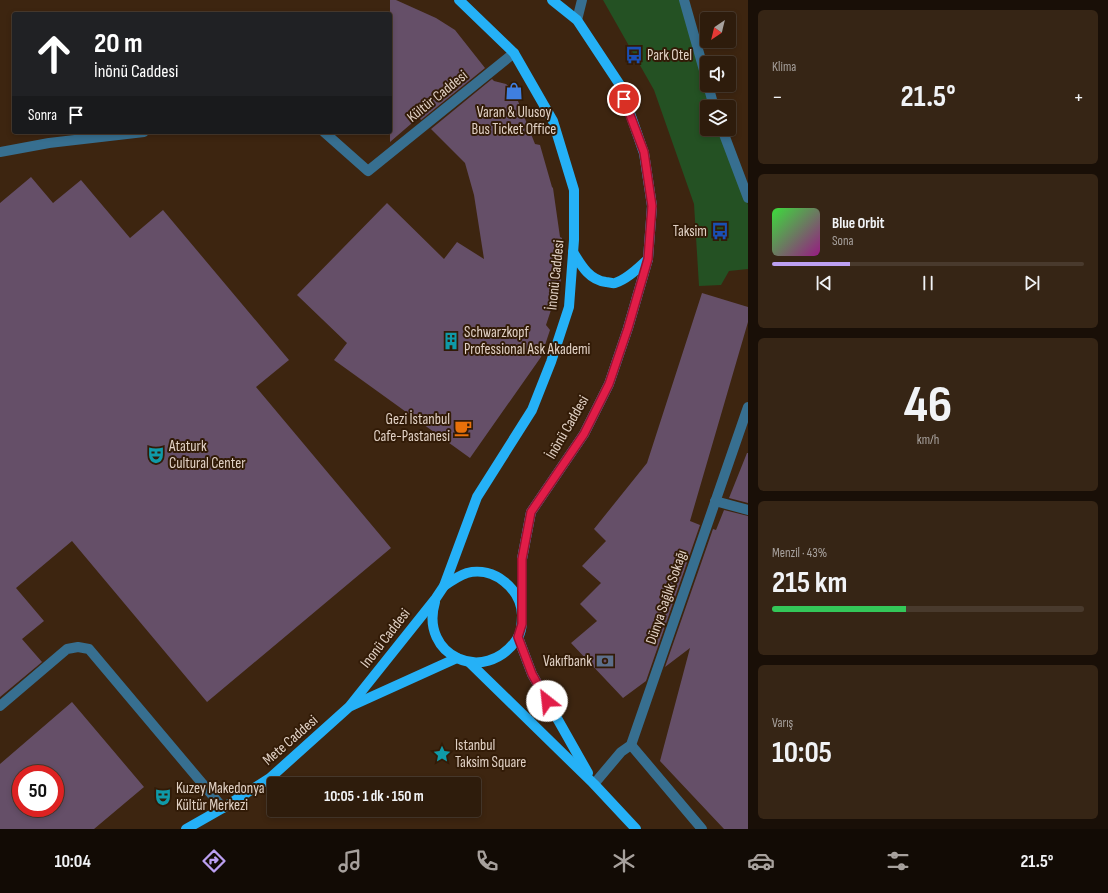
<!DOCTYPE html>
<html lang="tr">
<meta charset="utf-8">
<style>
:root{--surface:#2e1c0c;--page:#362515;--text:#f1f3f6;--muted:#a7a19d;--line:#493a2d;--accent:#bca0f2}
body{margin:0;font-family:"Sofia Sans Condensed",sans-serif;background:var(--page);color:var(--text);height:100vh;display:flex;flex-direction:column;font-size:15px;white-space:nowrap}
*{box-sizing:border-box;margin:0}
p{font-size:13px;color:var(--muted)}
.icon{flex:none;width:22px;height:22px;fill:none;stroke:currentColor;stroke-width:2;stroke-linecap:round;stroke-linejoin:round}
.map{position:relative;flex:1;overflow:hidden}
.side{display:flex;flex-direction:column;gap:10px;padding:10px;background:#190f07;width:360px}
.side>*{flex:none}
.hud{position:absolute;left:12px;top:12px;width:380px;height:122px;border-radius:4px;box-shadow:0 2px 6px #0003,0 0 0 1px var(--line);background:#202124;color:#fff;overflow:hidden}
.needle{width:26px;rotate:215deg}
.fabs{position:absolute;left:700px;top:12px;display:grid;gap:8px}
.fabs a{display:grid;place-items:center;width:36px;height:36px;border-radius:4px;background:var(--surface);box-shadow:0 2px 6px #0003,0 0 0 1px var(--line);font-size:20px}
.speed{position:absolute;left:12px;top:765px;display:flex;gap:8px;font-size:20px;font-weight:700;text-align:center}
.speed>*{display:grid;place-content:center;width:52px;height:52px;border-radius:50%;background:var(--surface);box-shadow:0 2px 6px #0003,0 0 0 1px var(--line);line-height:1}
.speed .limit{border:6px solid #d22;background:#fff;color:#111}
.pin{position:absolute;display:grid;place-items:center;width:34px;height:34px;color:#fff;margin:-17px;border:2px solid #fff;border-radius:50%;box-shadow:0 1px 4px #0007}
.me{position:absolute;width:44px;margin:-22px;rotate:331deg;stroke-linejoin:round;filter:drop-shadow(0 0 3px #0008)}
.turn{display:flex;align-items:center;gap:14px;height:84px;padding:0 16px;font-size:18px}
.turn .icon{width:52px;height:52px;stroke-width:2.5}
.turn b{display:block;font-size:28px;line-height:34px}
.then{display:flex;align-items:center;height:38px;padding:0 16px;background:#0003;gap:8px;font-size:15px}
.big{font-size:30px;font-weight:700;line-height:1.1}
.side .card{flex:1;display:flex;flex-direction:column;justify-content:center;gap:6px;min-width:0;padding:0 14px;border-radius:6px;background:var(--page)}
.side .dial{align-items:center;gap:0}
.dial b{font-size:52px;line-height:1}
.song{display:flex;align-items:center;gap:12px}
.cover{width:48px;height:48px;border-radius:6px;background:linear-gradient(135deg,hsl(120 70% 55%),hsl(310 70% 35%))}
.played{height:4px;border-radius:2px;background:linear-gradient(90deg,var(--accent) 25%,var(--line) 25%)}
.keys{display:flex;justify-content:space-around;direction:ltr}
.heat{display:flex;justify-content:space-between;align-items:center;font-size:22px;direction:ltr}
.charge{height:6px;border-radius:3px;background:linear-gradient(90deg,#34c759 43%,var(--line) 0)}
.trip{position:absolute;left:267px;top:777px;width:214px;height:40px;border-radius:4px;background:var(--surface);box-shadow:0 2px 6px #0003,0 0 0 1px var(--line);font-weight:700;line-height:40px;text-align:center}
.dock{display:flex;height:64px;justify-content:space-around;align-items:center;background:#120b05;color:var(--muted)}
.dock .icon{width:28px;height:28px}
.dock .selected{color:var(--accent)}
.dock b{font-size:18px;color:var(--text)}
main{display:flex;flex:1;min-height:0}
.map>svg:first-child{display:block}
</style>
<main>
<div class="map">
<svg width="748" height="829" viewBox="0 0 748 829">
<rect width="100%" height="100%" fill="#3d2510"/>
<polygon fill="#245123" points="603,0 684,0 717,107 707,107 707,129 724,129 748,205 748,269 729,271 721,285 699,286 694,204 654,90"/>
<g fill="#654f68" fill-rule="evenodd">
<polygon points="390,0 396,0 436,18 455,30 485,68 421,120 419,117 390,142"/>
<polygon points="492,79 494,81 506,84 514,91 535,144 540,145 552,187 553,188 560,237 562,238 561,280 546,325 550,330 541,357 470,458 334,360 347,343 297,295 387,203 444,259 457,242 484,259 474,195 465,163 431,129"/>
<polygon points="31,177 53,203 81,180 130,238 163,210 289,360 256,387 391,548 207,702 72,541 16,588 44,621 22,639 42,662 0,697 0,203"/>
<polygon points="702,293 748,307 748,322 690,521 700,525 646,681 623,698 571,643 597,621 580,604 601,583 582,566 606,541 594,529 647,463"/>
<polygon points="747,453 748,453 748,503 729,498"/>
<polygon points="724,510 748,516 748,829 724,829 660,761 690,648 665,667 713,529 716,530"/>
<path d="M72,702L144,787L94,829H0V764ZM21,774H55V808H21Z"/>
</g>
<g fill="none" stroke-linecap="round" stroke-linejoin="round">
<g stroke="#376f90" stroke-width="10">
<polyline points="684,0 707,81"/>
<polyline points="577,20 582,0"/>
<polyline points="708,85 714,107"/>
<polyline points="722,129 748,198"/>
<polyline points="324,132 368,171 514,53"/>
<polyline points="0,152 49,143 144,132"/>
<polyline points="715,501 748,510"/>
<polyline points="0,706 67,649 78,647 89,649 223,808"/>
<polyline points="631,745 702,829"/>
<polyline points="594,784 621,752 631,745 748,407"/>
</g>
<g stroke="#25b1f7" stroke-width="10">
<path d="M573,252C581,265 589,280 606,282C609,282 613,284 615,283C628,279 639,267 648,259"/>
<path d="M435,602C419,656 485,686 517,639C522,632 522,623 522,615C521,589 494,566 467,573C458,576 451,581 444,586"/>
<polyline points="522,610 522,559 531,512 584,434 609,384 628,328 648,259 652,206 644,153 620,85 577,20 552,0"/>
<polyline points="518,637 532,674 588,773"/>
<polyline points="470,663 594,784 636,829"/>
<polyline points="351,706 457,658"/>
<polyline points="186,829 223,808 270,778 349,707 436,598 444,586 477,497 532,410 551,362 569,307 574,240 574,190 553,121 514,53 459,0"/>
</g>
</g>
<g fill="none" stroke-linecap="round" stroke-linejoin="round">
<g stroke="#92132f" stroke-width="10">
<polyline id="route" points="547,701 532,674 518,637 522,624 522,559 531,512 584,434 609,384 628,328 648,259 652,206 644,152 624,99"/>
</g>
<use href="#route" stroke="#e11d48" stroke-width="7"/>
</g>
<defs>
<g id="bus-bare" transform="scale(1.38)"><path d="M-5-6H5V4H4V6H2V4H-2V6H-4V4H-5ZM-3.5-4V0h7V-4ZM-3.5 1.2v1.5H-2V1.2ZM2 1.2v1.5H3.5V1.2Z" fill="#1a4fb4" stroke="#321b07" stroke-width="2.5" paint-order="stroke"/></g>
<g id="shop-bare" transform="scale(1.38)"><path d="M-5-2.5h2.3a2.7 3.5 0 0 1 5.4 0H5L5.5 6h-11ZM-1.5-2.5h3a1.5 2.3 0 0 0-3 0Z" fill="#3f7fe0" stroke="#321b07" stroke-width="2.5" paint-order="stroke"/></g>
<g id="building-bare" transform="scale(1.38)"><path d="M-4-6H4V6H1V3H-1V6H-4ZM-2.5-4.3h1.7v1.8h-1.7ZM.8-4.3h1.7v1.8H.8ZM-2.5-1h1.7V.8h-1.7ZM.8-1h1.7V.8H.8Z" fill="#0f9aa8" stroke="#321b07" stroke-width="2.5" paint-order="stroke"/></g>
<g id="cafe-bare" transform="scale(1.38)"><path d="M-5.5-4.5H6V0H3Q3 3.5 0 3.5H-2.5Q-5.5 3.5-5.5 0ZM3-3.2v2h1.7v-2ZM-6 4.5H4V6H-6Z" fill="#e8710a" stroke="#321b07" stroke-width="2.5" paint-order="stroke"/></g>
<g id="theatre-bare" transform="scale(1.38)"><path d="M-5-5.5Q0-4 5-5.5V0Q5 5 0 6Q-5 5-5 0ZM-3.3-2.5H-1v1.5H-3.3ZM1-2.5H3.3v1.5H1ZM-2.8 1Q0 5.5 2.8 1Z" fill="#0f9aa8" stroke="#321b07" stroke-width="2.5" paint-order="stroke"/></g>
<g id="bank-bare" transform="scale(1.38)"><path d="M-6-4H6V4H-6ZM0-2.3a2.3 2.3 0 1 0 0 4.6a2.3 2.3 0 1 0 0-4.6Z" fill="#5c6f8a" stroke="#321b07" stroke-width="2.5" paint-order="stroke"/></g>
<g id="sight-bare" transform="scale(1.38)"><path d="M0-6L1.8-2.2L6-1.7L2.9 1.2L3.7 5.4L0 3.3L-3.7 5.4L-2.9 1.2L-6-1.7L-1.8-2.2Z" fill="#0f9aa8" stroke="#321b07" stroke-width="2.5" paint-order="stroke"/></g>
</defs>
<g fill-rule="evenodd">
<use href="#bus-bare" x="634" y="55"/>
<use href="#shop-bare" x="514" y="91"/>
<use href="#bus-bare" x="720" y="231"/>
<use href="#building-bare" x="451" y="341"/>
<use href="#cafe-bare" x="463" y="428"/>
<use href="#theatre-bare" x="156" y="455"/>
<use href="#bank-bare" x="605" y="661"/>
<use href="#sight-bare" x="442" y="754"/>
<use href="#theatre-bare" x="163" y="797"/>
</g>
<g text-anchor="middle" stroke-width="4" stroke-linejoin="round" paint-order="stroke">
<g font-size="15" fill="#e1d1c5" stroke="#321b07" text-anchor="start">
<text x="647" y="60">Park Otel</text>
<text x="514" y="117" text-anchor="middle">Varan &amp; Ulusoy<tspan x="514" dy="17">Bus Ticket Office</tspan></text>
<text x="707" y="236" text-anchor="end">Taksim</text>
<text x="464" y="337">Schwarzkopf<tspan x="464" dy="17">Professional Ask Akademi</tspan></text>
<text x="450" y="424" text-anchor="end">Gezi İstanbul<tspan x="450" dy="17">Cafe-Pastanesi</tspan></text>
<text x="169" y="451">Ataturk<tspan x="169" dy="17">Cultural Center</tspan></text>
<text x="592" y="666" text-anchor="end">Vakıfbank</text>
<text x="455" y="750">Istanbul<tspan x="455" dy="17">Taksim Square</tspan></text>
<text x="176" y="793">Kuzey Makedonya<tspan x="176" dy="17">Kültür Merkezi</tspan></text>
</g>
<g font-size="15" fill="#e1d1c5" stroke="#321b07">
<text transform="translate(437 96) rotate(-39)" y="5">Kültür Caddesi</text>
<text transform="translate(555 275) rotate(-84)" y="5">İnonü Caddesi</text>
<text transform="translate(567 427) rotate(-60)" y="5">İnönü Caddesi</text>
<text transform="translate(666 597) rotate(-71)" y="5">Dünya Sağlık Sokağı</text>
<text transform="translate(385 638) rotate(-52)" y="5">Inonü Caddesi</text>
<text transform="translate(290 740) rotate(-41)" y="5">Mete Caddesi</text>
</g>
</g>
</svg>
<div class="fabs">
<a><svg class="needle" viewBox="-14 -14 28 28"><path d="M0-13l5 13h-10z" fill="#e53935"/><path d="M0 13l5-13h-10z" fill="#a7a19d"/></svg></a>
<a><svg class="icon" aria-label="sound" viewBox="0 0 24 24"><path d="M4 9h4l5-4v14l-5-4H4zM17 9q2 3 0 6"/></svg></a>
<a><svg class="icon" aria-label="layers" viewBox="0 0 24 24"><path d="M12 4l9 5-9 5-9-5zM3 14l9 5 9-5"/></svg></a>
</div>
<div class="speed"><div class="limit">50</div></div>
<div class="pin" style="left:624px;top:99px;background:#d93025"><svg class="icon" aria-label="arrive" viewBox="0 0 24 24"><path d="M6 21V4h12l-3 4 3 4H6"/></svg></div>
<svg class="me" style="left:547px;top:701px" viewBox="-20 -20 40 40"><circle r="19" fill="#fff"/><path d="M0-13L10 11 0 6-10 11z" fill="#e11d48"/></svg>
<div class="trip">10:05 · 1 dk · 150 m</div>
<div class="hud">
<div class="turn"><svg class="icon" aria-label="ahead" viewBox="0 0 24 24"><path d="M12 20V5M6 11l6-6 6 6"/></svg><div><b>20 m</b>İnönü Caddesi</div></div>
<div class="then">Sonra<svg class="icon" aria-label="arrive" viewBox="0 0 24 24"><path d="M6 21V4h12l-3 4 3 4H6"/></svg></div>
</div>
</div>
<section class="side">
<div class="card"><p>Klima</p>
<div class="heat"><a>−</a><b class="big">21.5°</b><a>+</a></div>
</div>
<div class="card">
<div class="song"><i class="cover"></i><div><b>Blue Orbit</b><p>Sona</p></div></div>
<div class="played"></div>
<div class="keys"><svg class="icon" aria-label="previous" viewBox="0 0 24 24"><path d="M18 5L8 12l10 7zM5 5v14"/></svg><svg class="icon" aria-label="pause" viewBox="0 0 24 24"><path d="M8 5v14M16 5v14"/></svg><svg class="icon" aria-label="next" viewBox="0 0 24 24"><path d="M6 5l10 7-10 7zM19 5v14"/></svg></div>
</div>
<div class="card dial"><b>46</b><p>km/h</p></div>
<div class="card"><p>Menzil · 43%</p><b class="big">215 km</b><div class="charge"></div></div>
<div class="card"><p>Varış</p><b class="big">10:05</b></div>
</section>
</main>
<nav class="dock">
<b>10:04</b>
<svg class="icon selected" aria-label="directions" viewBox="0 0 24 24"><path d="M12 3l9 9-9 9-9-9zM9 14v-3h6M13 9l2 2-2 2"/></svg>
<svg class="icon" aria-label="music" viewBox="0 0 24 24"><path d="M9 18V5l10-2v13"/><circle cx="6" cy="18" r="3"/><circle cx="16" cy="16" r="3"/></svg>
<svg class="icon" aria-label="phone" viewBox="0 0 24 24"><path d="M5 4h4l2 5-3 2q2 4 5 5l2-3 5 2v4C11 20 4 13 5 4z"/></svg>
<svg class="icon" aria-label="climate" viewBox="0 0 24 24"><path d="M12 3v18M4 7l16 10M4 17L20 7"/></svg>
<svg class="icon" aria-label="car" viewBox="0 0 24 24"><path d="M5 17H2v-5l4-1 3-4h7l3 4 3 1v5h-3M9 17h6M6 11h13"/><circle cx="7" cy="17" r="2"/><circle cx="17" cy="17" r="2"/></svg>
<svg class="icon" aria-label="filters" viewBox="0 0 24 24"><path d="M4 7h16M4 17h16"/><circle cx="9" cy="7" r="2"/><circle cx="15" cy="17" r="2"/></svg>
<b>21.5°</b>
</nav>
